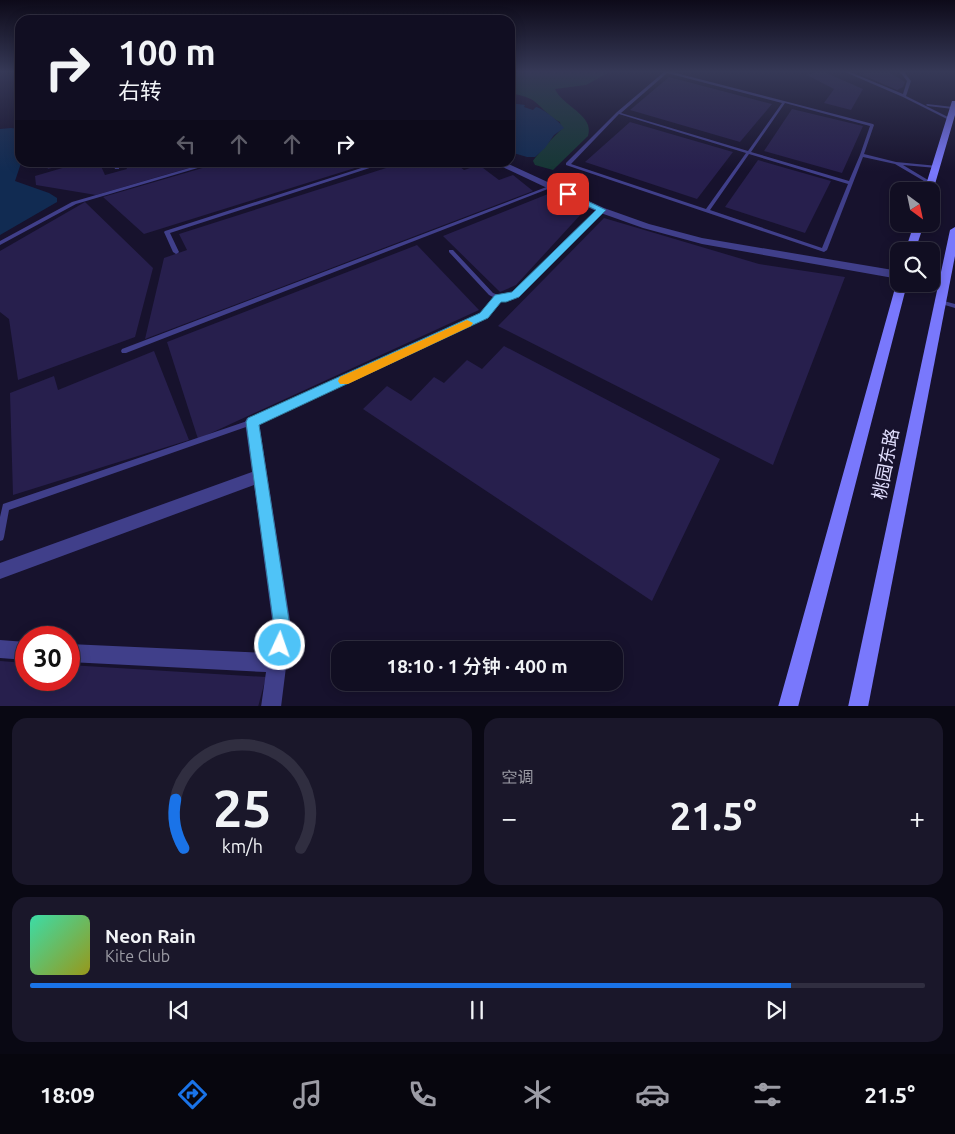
<!DOCTYPE html>
<html lang="zh">
<meta charset="utf-8">
<style>
:root{--surface:#110e22;--page:#1a172a;--text:#f1f3f6;--muted:#9c9ca5;--line:#302e40;--accent:#1a73e8}
body{margin:0;font-family:Ubuntu,"Noto Sans SC",sans-serif;background:var(--page);color:var(--text);height:100vh;display:flex;flex-direction:column;font-size:19px;white-space:nowrap}
*{box-sizing:border-box;margin:0}
p{font-size:16px;color:var(--muted)}
.icon{flex:none;width:28px;height:28px;fill:none;stroke:currentColor;stroke-width:2;stroke-linecap:round;stroke-linejoin:round}
.map{position:relative;height:706px;overflow:hidden}
.side{display:flex;flex-direction:column;gap:12px;padding:12px;background:#090813;flex:1}
.side>*{flex:none}
.hud{position:absolute;left:15px;top:15px;width:500px;height:152px;border-radius:15px;box-shadow:0 2px 12px #0003,0 0 0 1px var(--line);background:#110e22;color:var(--text);overflow:hidden}
.needle{width:32px;rotate:147deg}
.fabs{position:absolute;left:890px;top:182px;display:grid;gap:10px}
.fabs a{display:grid;place-items:center;width:50px;height:50px;border-radius:10px;background:var(--surface);box-shadow:0 2px 12px #0003,0 0 0 1px var(--line);font-size:25px}
.speed{position:absolute;left:15px;top:626px;display:flex;gap:10px;font-size:25px;font-weight:700;text-align:center}
.speed>*{display:grid;place-content:center;width:65px;height:65px;border-radius:50%;background:var(--surface);box-shadow:0 2px 12px #0003,0 0 0 1px var(--line);line-height:1}
.speed .limit{border:8px solid #d22;background:#fff;color:#111}
.pin{position:absolute;display:grid;place-items:center;width:42px;height:42px;color:#fff;margin:-21px;border-radius:10px;box-shadow:0 2px 8px #0006}
.me{position:absolute;width:55px;margin:-28px;rotate:3deg;stroke-linejoin:round;filter:drop-shadow(0 0 4px #0008)}
.turn{display:flex;align-items:center;gap:18px;height:105px;padding:0 20px;font-size:22px}
.turn .icon{width:65px;height:65px;stroke-width:2.5}
.turn b{display:block;font-size:35px;line-height:42px}
.lanes{display:flex;align-items:center;height:48px;padding:0 20px;background:#0003;justify-content:center;gap:25px;direction:ltr}
.lanes .off{opacity:.35}
.big{font-size:38px;font-weight:600;line-height:1.1}
.side .card{flex:1;display:flex;flex-direction:column;justify-content:center;gap:8px;min-width:0;padding:0 18px;border-radius:15px;background:var(--page)}
.side .dial{align-items:center;gap:0}
.dial svg{height:130px;overflow:visible;fill:none;stroke:var(--line);stroke-width:7;stroke-linecap:round;text-anchor:middle}
.dial text{fill:var(--text);stroke:none}
.song{display:flex;align-items:center;gap:15px}
.cover{width:60px;height:60px;border-radius:8px;background:linear-gradient(135deg,hsl(160 70% 55%),hsl(60 70% 35%))}
.played{height:5px;border-radius:2px;background:linear-gradient(90deg,var(--accent) 85%,var(--line) 85%)}
.keys{display:flex;justify-content:space-around;direction:ltr}
.heat{display:flex;justify-content:space-between;align-items:center;font-size:28px;direction:ltr}
.side .tiles{flex:1;display:grid;gap:12px;grid-template-columns:1fr 1fr}
.card:last-child{grid-column:span 2}
.trip{position:absolute;left:331px;top:641px;width:292px;height:50px;border-radius:15px;background:var(--surface);box-shadow:0 2px 12px #0003,0 0 0 1px var(--line);font-weight:600;line-height:50px;text-align:center}
.dock{display:flex;height:80px;justify-content:space-around;align-items:center;background:#07060e;color:var(--muted)}
.dock .icon{width:35px;height:35px}
.dock .selected{color:var(--accent)}
.dock b{font-size:22px;color:var(--text)}
.map>svg:first-child{display:block}
</style>
<div class="map">
<svg width="955" height="707" viewBox="0 0 955 707">
<rect width="100%" height="100%" fill="#17122d"/>
<path fill="#163735" d="M510,72H610L586,85L555,89C562,106 595,115 588,136L553,170L535,165L533,161C535,157 557,133 561,130L560,122C549,117 543,108 534,101C527,96 518,95 510,93Z"/>
<g fill="#112b52">
<path d="M510,103L525,105L524,107L533,110L536,107C542,108 560,122 564,128L554,135L545,148L535,157H527L510,152Z"/>
<polygon points="11,128 20,129 19,140 21,163 15,181 49,193 57,198 57,202 0,235 0,129"/>
</g>
<g fill="#271f4d">
<polygon points="818,72 824,72 863,89 851,110 824,103 834,89 807,75"/>
<polygon points="874,72 888,72 894,75 905,82 903,87 897,90 860,74"/>
<polygon points="669,77 772,104 740,142 630,110"/>
<polygon points="792,109 863,126 842,173 764,151"/>
<polygon points="630,122 733,152 697,199 585,162"/>
<polygon points="758,160 831,181 805,233 725,207"/>
<polygon points="45,162 69,162 69,163 48,169"/>
<polygon points="83,162 99,162 105,175 127,169 124,162 209,162 96,195 36,185 35,176"/>
<polygon points="223,162 371,162 371,163 144,234 103,197"/>
<polygon points="405,162 454,162 464,170 479,165 499,180 513,175 533,191 145,339 164,258 187,250 179,234"/>
<polygon points="548,194 583,212 516,285 500,292 443,236"/>
<polygon points="85,202 153,268 135,337 18,380 9,319 0,312 0,251"/>
<polygon points="604,218 759,264 845,277 773,465 498,326"/>
<polygon points="417,245 479,310 198,439 167,342"/>
<polygon points="504,346 720,459 652,601 363,409 387,386 411,401 434,377 444,383 467,360 482,369"/>
<polygon points="154,351 189,440 13,495 10,393 54,376 58,390"/>
<polygon points="0,661 26,663 26,680 69,680 69,665 266,677 258,707 0,707"/>
</g>
<g fill="none" stroke-linecap="round" stroke-linejoin="round">
<g fill="#403f8a" fill-rule="evenodd">
<path d="M664,72H672L873,124L874,125L864,154L896,162L938,166V167L936,168L903,165L933,183L929,184L895,164L863,157L827,250L824,252L566,165V163L617,112ZM667,73L782,103L748,151L621,113ZM785,103L870,126L860,155L849,181L751,152ZM619,114L746,153L706,209L571,164ZM749,154L848,184L822,248L710,210Z"/>
<polygon points="845,72 850,72 903,94 907,81 900,72 904,72 911,81 906,96 952,119 949,120 903,97"/>
<polygon points="927,104 953,107 955,108 953,109 928,106 926,105"/>
<polygon points="113,162 117,162 119,168 119,169 115,169"/>
<polygon points="210,162 218,162 76,204 0,245 0,241 72,202"/>
<polygon points="380,162 388,162 170,233 179,252 178,253 176,254 173,252 164,232 165,231"/>
<polygon points="549,186 553,187 126,353 122,353 121,351 122,349"/>
<path d="M599,209H603V210L517,295L506,299H500L486,317L266,420L9,510L4,537L3,540L0,541V517L3,504L262,416L482,315L495,298L489,295L449,252V250H453L493,293C500,296 506,296 513,293Z"/>
<polygon points="940,300 955,304 955,308 938,303 937,302"/>
</g>
<g fill="#403f8a" fill-rule="evenodd">
<polygon points="492,162 504,162 604,208 649,224 702,238 899,271 899,279 702,244 643,228 598,212"/>
<polygon points="252,416 257,418 259,422 291,627 281,707 261,707 266,672 69,662 69,644 269,653 273,627 254,485 0,579 0,563 252,472 245,422 247,418"/>
<polygon points="0,640 26,642 26,660 0,658"/>
</g>
<g fill="#7978fc" fill-rule="evenodd">
<polygon points="952,101 955,101 955,115 933,191 931,193 931,191 924,191"/>
<polygon points="914,224 924,224 915,251 905,251"/>
<polygon points="955,227 955,256 868,707 848,707 950,230"/>
<polygon points="897,281 899,281 899,284 907,284 798,707 778,707"/>
</g>
</g>
<linearGradient id="sky" x2="0" y2="1"><stop stop-color="#0d0a19"/><stop offset="0.42" stop-color="#363957"/><stop offset="1" stop-color="#363957" stop-opacity="0"/></linearGradient>
<rect width="955" height="171" fill="url(#sky)"/>
<polygon fill="#4fc3f7" stroke="#337fa1" points="565,193 571,193 606,210 519,297 506,302 501,302 488,318 259,425 290,627 286,651 280,653 274,651 271,645 274,627 246,422 248,418 480,313 495,295 512,292 596,210 565,196"/>
<polygon fill="#f59e0b" points="467,320 473,323 471,326 348,384 340,384 338,381 340,377"/>
<g text-anchor="middle" stroke-width="5" stroke-linejoin="round" paint-order="stroke">
<g font-size="18" fill="#e2dffe" stroke="#17122d">
<text transform="translate(886 464) rotate(-79)" y="6">桃园东路</text>
</g>
</g>
</svg>
<div class="fabs">
<a><svg class="needle" viewBox="-14 -14 28 28"><path d="M0-13l5 13h-10z" fill="#e53935"/><path d="M0 13l5-13h-10z" fill="#9c9ca5"/></svg></a>
<a><svg class="icon" aria-label="search" viewBox="0 0 24 24"><circle cx="10" cy="10" r="6"/><path d="M15 15l6 6"/></svg></a>
</div>
<div class="speed"><div class="limit">30</div></div>
<div class="pin" style="left:568px;top:194px;background:#d93025"><svg class="icon" aria-label="arrive" viewBox="0 0 24 24"><path d="M6 21V4h12l-3 4 3 4H6"/></svg></div>
<svg class="me" style="left:280px;top:645px" viewBox="-20 -20 40 40"><circle r="17" fill="#4fc3f7" stroke="#fff" stroke-width="3"/><path d="M0-11L8 9 0 5-8 9z" fill="#fff"/></svg>
<div class="trip">18:10 · 1 分钟 · 400 m</div>
<div class="hud">
<div class="turn"><svg class="icon" aria-label="right" viewBox="0 0 24 24"><path d="M7 20v-9h11M14 6l5 5-5 5"/></svg><div><b>100 m</b>右转</div></div>
<div class="lanes"><svg class="icon off" aria-label="left" viewBox="0 0 24 24"><path d="M17 20v-9H6M10 6l-5 5 5 5"/></svg><svg class="icon off" aria-label="ahead" viewBox="0 0 24 24"><path d="M12 20V5M6 11l6-6 6 6"/></svg><svg class="icon off" aria-label="ahead" viewBox="0 0 24 24"><path d="M12 20V5M6 11l6-6 6 6"/></svg><svg class="icon" aria-label="right" viewBox="0 0 24 24"><path d="M7 20v-9h11M14 6l5 5-5 5"/></svg></div>
</div>
</div>
<section class="side">
<div class="tiles">
<div class="card dial"><svg viewBox="0 0 100 80">
<path d="M14 69A42 42 0 1 1 86 69"/>
<path d="M14 69A42 42 0 0 1 9 39" stroke="#1a73e8"/>
<text x="50" y="56" font-size="32" font-weight="700">25</text>
<text x="50" y="72" font-size="11">km/h</text>
</svg></div>
<div class="card"><p>空调</p>
<div class="heat"><a>−</a><b class="big">21.5°</b><a>+</a></div>
</div>
<div class="card">
<div class="song"><i class="cover"></i><div><b>Neon Rain</b><p>Kite Club</p></div></div>
<div class="played"></div>
<div class="keys"><svg class="icon" aria-label="previous" viewBox="0 0 24 24"><path d="M18 5L8 12l10 7zM5 5v14"/></svg><svg class="icon" aria-label="pause" viewBox="0 0 24 24"><path d="M8 5v14M16 5v14"/></svg><svg class="icon" aria-label="next" viewBox="0 0 24 24"><path d="M6 5l10 7-10 7zM19 5v14"/></svg></div>
</div>
</div>
</section>
<nav class="dock">
<b>18:09</b>
<svg class="icon selected" aria-label="directions" viewBox="0 0 24 24"><path d="M12 3l9 9-9 9-9-9zM9 14v-3h6M13 9l2 2-2 2"/></svg>
<svg class="icon" aria-label="music" viewBox="0 0 24 24"><path d="M9 18V5l10-2v13"/><circle cx="6" cy="18" r="3"/><circle cx="16" cy="16" r="3"/></svg>
<svg class="icon" aria-label="phone" viewBox="0 0 24 24"><path d="M5 4h4l2 5-3 2q2 4 5 5l2-3 5 2v4C11 20 4 13 5 4z"/></svg>
<svg class="icon" aria-label="climate" viewBox="0 0 24 24"><path d="M12 3v18M4 7l16 10M4 17L20 7"/></svg>
<svg class="icon" aria-label="car" viewBox="0 0 24 24"><path d="M5 17H2v-5l4-1 3-4h7l3 4 3 1v5h-3M9 17h6M6 11h13"/><circle cx="7" cy="17" r="2"/><circle cx="17" cy="17" r="2"/></svg>
<svg class="icon" aria-label="filters" viewBox="0 0 24 24"><path d="M4 7h16M4 17h16"/><circle cx="9" cy="7" r="2"/><circle cx="15" cy="17" r="2"/></svg>
<b>21.5°</b>
</nav>
